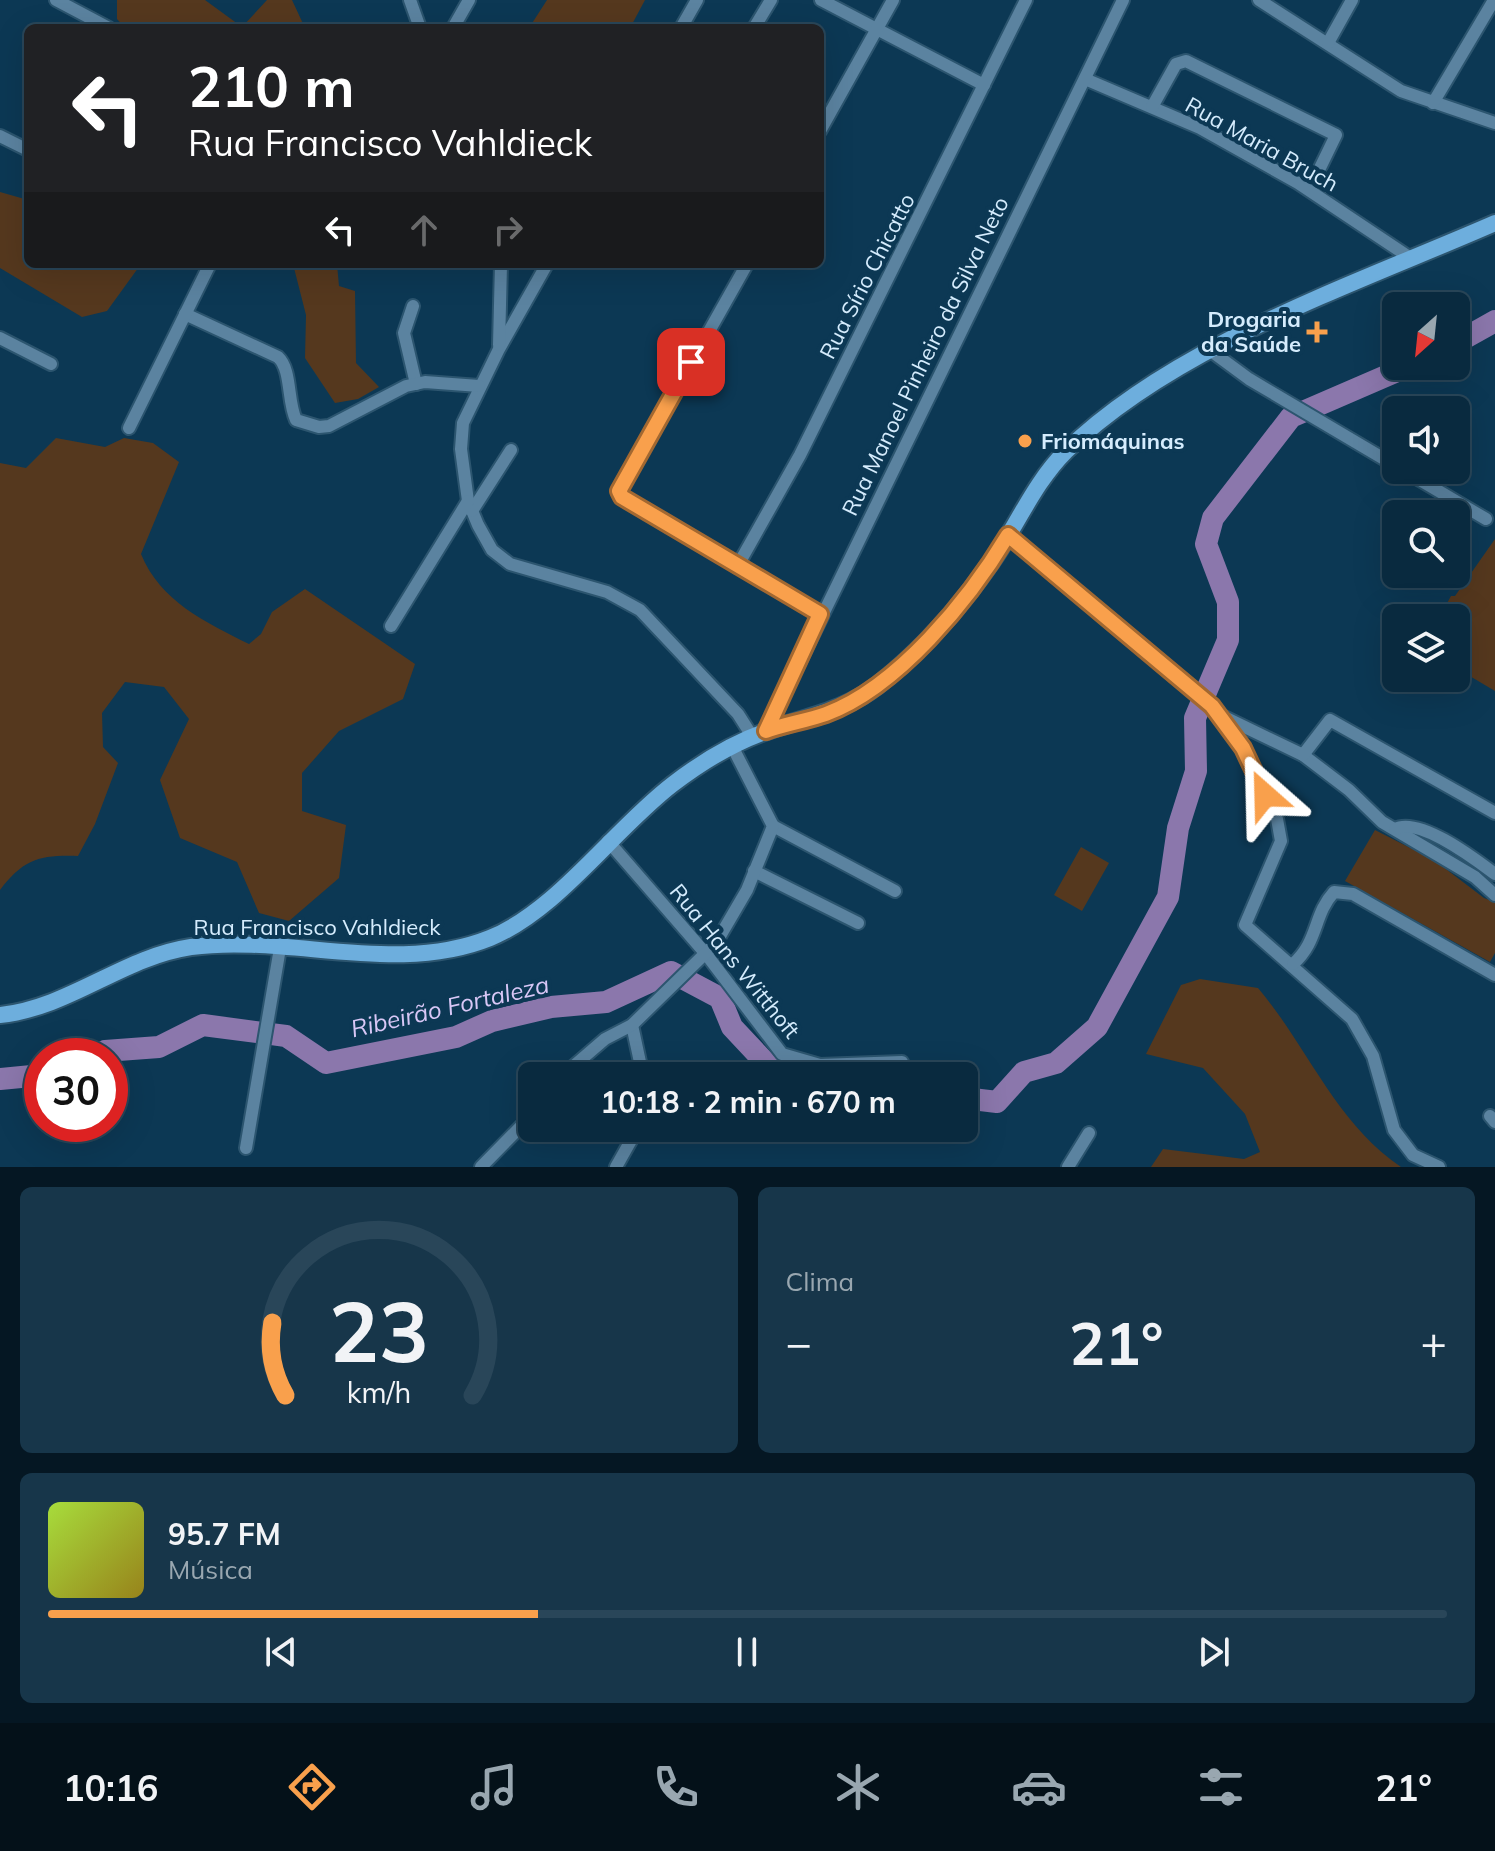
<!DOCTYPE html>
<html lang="pt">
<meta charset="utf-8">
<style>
:root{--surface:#092a3f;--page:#17364a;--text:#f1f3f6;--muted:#99a7b0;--line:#294659;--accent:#f9a04c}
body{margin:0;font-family:Mulish,sans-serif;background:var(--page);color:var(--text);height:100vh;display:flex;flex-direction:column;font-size:30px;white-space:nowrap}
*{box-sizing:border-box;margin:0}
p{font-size:26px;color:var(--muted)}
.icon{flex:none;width:44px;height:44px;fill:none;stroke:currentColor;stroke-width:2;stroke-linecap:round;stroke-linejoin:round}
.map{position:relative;height:1167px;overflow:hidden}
.details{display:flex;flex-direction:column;gap:20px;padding:20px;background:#051723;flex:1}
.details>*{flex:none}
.banner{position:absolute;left:24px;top:24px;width:800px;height:244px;border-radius:12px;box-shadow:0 8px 32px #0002,0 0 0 2px var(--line);background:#202124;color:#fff;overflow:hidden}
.needle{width:52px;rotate:207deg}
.tools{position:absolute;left:1382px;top:292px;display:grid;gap:16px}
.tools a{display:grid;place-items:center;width:88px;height:88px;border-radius:12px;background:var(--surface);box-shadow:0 8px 32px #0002,0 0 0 2px var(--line);font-size:40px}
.speed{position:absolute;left:24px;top:1038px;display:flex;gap:16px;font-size:40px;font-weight:700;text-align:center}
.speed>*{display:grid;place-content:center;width:104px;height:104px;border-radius:50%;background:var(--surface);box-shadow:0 8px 32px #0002,0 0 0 2px var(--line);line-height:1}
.speed .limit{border:12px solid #d22;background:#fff;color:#111}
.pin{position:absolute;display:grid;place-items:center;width:68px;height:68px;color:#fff;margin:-34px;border-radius:16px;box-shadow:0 4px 12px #0006}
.me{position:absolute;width:88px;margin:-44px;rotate:335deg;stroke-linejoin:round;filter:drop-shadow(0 0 6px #0008)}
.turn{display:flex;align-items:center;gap:28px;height:168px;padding:0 32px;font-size:36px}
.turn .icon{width:104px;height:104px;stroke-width:2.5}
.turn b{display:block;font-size:56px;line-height:68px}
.lanes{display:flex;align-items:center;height:76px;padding:0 32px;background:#0003;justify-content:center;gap:40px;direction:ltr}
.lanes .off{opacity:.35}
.big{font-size:60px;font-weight:700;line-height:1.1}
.details .widget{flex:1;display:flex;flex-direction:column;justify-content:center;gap:12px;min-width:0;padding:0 28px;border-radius:12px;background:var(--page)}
.details .dial{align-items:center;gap:0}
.dial svg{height:208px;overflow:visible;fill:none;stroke:var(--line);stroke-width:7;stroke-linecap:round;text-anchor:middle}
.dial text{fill:var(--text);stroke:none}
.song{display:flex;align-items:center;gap:24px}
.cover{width:96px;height:96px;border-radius:12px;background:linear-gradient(135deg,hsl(80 70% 55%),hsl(50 70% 35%))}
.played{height:8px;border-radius:4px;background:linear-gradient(90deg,var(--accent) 35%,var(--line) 35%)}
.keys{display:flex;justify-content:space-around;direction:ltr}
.heat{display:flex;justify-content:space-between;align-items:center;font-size:44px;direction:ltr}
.details .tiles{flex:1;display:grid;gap:20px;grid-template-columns:1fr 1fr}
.widget:last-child{grid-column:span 2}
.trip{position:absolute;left:518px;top:1062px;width:460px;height:80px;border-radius:12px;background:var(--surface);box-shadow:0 8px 32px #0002,0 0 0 2px var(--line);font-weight:700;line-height:80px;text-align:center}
.tab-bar{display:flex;height:128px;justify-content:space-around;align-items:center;background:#041119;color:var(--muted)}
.tab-bar .icon{width:56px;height:56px}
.tab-bar .current{color:var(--accent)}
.tab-bar b{font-size:36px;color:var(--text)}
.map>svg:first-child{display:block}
</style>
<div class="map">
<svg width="1495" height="1167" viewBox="0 0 1495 1167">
<rect width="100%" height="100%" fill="#0c3854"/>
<g fill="#55381e">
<polygon points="117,0 205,0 242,27 267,0 292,0 305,28 125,28 117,19"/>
<polygon points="547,0 645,0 630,28 529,28"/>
<polygon points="0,192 28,200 28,264 141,264 107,311 82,317 0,268"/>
<polygon points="293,264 337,264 339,286 355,291 356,363 379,387 358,399 335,403 305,358 306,315"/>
<path d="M56,438L105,447L124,438L153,443L179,462L141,554C160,601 205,622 249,644L261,634L272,612L305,589L415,664L403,699L339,731L302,773V811L346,825L339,878L289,921L259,913L237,862L180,838L160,780L189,719L164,687L125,682L102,713L103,747L118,763L95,824L78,856C39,855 24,859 0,890V463L26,468Z"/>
<polygon points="1495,539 1495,691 1468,675 1456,677 1456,618 1439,618 1451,596 1455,596"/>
<polygon points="1375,830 1434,860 1484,898 1495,902 1495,953 1490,962 1345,881"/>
<polygon points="1081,847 1109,863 1082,911 1054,895"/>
<path d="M1200,979L1258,988C1308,1047 1335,1122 1401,1167H1151L1163,1149L1244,1159L1260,1152L1245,1114L1203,1068L1146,1054L1181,985Z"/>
</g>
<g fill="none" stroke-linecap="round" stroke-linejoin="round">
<g stroke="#8b77ac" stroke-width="22">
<polyline points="1456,343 1495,321"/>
<polyline points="95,1056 105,1051 159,1047 203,1025 286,1036 326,1063 456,1037 492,1021 551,1007 606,1002 671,972 720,998 732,1027 778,1076"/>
<polyline points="0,1079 42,1075"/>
<polyline points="964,1098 997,1102 1024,1072 1056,1063 1097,1027 1168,897 1178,828 1196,771 1195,718 1228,640 1228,602 1206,544 1213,518 1291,417 1409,366"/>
</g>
<g stroke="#2c556f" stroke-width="16">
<g id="street">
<polyline points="56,0 109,28"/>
<polyline points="410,0 420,28"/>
<polyline points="821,0 984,85"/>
<polyline points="1259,0 1401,91 1495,123"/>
<polyline points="453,28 469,0"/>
<polyline points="681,28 697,0"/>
<polyline points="754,28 771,0"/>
<polyline points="1328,43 1352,0"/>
<polyline points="1085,79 1200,128 1298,183 1412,259"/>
<polyline points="1433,103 1494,0"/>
<polyline points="1152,107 1176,64 1186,61 1336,135 1320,168"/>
<polyline points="820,131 893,0"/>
<polyline points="0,136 28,150"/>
<polyline points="547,264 499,349 463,423 461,449 468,501 478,525 492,550 510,564 607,592 640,610 738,714 752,736"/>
<polyline points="747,264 619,491 622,497 820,614"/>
<polyline points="413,306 404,333 416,384"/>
<path d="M185,314L278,357C292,370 287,401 296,420L319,427L329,426L406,386L425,382L479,386"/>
<polyline points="0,338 51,364"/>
<polyline points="499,345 501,264"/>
<polyline points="1211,351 1249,379 1396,466"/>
<polyline points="129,428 210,264"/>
<polyline points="1403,470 1486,519"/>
<polyline points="472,511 511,450"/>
<polyline points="1008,535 1212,706 1243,748 1277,819 1281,841 1245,925 1352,1019 1373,1056 1394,1130 1413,1155 1439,1167"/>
<polyline points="737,567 800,455 1026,0"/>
<polyline points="391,626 468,501"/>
<polyline points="1222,716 1303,755 1349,790 1382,822 1475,877 1495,895"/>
<polyline points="766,731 1123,0"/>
<polyline points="1303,755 1330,720 1495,813"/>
<polyline points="773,826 895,891"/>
<path d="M1395,829C1419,816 1475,859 1495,874"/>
<polyline points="608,841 706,954 782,1054 820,1065 902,1062"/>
<polyline points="754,871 858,923"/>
<path d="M1293,964C1319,941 1313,915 1334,892L1353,894L1495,975"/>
<polyline points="632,1025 643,1076"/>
<polyline points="562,1076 605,1039 632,1025 716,943 747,890 773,826 732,746"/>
<polyline points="1490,1116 1495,1122"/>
<polyline points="246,1148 280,948"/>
<polyline points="481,1167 532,1115"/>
<polyline points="616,1167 638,1128"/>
<polyline points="1068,1167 1089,1133"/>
</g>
</g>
<g stroke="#2c556f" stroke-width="20">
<path id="secondary" d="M0,1015C69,1008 123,957 191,947C289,934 396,976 490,938C557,911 614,829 673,784C703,761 736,741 773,729C811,716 846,710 878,685C921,651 961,606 992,561C1018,524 1034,483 1066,451C1174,345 1358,283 1495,223"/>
</g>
<use href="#street" stroke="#5b83a0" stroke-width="12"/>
<use href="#secondary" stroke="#6daedd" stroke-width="16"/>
</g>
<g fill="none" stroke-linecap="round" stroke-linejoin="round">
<g stroke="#a26831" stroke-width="20">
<path id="route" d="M691,362L619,491L622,497L820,614L766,731C785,724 806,721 826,714C898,687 969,600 1008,535L1212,706L1243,748L1265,795"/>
</g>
<use href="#route" stroke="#f9a04c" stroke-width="14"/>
</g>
<g fill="#f9a04c" stroke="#0c3854" stroke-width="3">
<path d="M1313 320h8v8h8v8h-8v8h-8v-8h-8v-8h8z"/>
<circle cx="1025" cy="441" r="8"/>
</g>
<g text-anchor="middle" stroke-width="8" stroke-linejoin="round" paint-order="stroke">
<g font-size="22" fill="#d5ecfd" stroke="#0c3854">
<text transform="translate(1262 144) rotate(29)" y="8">Rua Maria Bruch</text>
<text transform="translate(867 276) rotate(-63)" y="8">Rua Sírio Chicatto</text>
<text transform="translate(925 356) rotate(-64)" y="8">Rua Manoel Pinheiro da Silva Neto</text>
<text x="317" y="935">Rua Francisco Vahldieck</text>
<text transform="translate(735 961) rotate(51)" y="8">Rua Hans Witthoft</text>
</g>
<g font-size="22" font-weight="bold" fill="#d5ecfd" stroke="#0c3854" text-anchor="end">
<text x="1301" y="327">Drogaria<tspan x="1301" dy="25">da Saúde</tspan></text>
<text x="1041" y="449" text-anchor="start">Friomáquinas</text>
</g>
<g font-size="24" font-style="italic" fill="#d8c7f6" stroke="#0c3854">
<text transform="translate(450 1007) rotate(-13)" y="8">Ribeirão Fortaleza</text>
</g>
</g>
</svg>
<div class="tools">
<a><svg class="needle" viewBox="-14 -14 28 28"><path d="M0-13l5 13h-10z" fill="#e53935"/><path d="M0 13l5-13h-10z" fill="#99a7b0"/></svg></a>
<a><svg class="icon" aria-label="sound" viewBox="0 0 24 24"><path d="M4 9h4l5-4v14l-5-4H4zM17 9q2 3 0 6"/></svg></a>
<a><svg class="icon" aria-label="search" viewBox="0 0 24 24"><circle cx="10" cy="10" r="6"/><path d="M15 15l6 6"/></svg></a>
<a><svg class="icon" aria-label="layers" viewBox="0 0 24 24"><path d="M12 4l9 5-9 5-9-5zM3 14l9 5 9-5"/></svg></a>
</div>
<div class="speed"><div class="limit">30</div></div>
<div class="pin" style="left:691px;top:362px;background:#d93025"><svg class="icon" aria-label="arrive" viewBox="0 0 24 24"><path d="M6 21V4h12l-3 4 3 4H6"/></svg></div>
<svg class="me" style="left:1265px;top:795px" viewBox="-20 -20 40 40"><path d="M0-17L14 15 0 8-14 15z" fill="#f9a04c" stroke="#fff" stroke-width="4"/></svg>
<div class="trip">10:18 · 2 min · 670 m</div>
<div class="banner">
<div class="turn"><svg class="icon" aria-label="left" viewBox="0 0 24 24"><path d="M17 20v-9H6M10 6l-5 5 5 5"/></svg><div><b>210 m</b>Rua Francisco Vahldieck</div></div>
<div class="lanes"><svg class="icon" aria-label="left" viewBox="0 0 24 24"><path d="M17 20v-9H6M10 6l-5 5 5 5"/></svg><svg class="icon off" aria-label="ahead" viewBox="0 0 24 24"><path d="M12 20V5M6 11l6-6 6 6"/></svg><svg class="icon off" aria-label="right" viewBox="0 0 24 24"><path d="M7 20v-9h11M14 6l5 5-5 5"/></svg></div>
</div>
</div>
<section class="details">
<div class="tiles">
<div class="widget dial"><svg viewBox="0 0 100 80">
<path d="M14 69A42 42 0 1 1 86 69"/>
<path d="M14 69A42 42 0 0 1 9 41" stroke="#f9a04c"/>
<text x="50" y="56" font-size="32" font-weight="700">23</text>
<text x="50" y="72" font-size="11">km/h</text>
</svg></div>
<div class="widget"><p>Clima</p>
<div class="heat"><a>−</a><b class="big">21°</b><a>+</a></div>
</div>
<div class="widget">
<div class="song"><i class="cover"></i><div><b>95.7 FM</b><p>Música</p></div></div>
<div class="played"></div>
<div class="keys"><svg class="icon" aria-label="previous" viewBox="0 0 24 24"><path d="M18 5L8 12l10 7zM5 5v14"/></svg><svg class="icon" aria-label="pause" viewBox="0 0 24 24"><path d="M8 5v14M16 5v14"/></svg><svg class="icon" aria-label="next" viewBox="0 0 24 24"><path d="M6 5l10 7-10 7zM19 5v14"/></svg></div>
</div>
</div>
</section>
<nav class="tab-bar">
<b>10:16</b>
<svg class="icon current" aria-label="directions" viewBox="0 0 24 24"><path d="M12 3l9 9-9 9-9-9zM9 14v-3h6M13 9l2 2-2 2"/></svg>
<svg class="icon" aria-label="music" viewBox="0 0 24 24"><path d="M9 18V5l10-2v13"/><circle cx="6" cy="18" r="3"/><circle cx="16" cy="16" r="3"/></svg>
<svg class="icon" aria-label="phone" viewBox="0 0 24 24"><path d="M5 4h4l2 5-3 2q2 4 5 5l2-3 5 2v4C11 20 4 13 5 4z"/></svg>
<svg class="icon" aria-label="climate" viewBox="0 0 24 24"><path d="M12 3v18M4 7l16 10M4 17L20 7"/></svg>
<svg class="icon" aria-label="car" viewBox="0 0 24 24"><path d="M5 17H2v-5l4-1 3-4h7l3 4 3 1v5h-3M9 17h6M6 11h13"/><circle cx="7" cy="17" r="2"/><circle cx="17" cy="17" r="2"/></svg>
<svg class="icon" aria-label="filters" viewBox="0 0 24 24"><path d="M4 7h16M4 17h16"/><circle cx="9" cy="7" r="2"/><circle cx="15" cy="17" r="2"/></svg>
<b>21°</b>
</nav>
